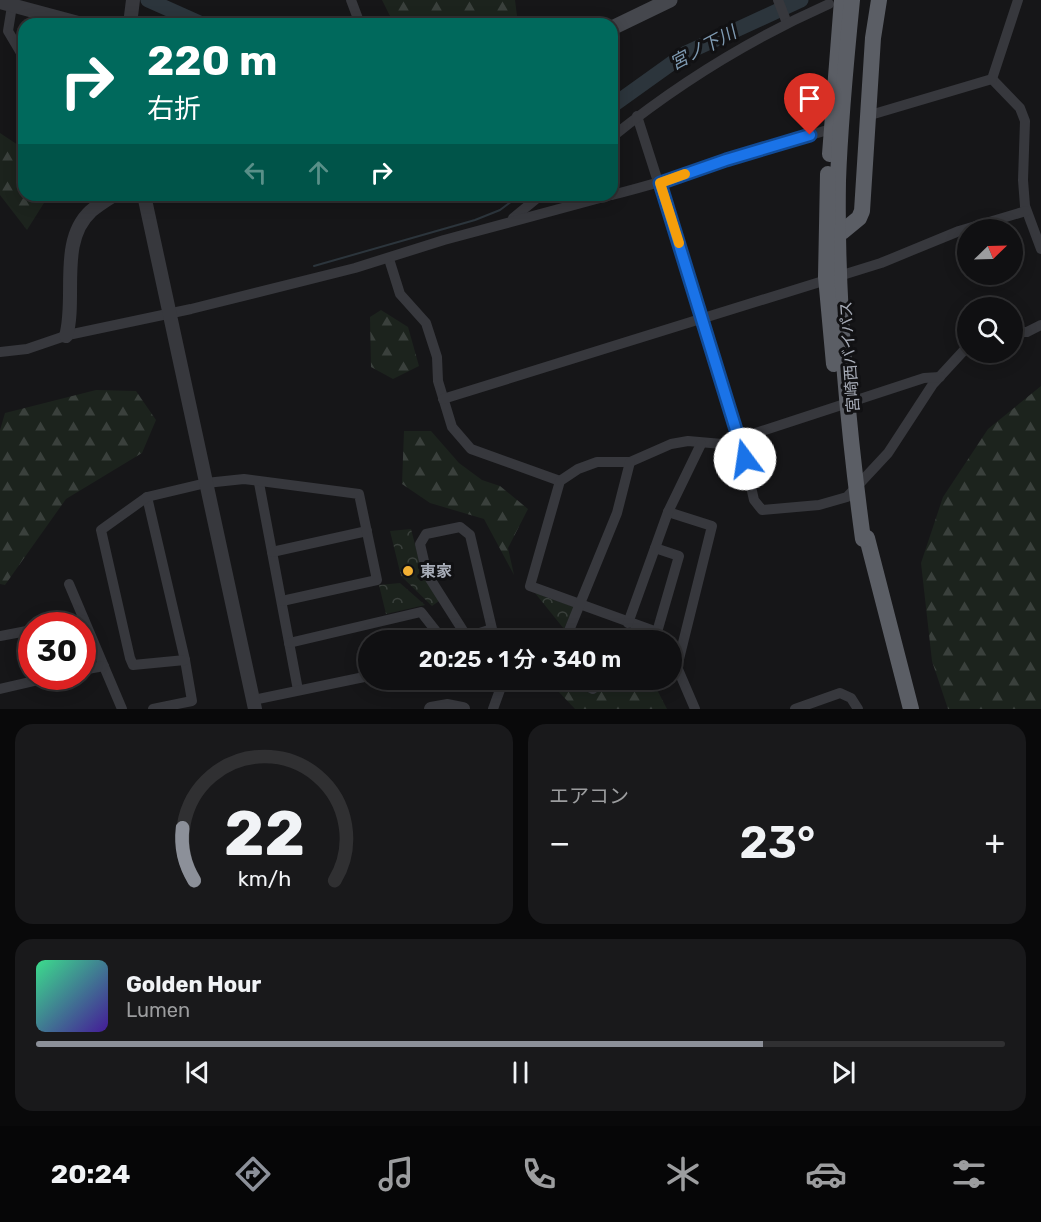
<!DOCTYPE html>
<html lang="ja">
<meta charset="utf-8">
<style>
:root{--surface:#101012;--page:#19191b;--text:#f1f3f6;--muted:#9c9d9f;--line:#303032;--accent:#8c9099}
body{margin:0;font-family:Rubik,"Noto Sans JP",sans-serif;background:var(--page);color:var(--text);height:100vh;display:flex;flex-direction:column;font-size:22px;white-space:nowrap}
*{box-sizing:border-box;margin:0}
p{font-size:20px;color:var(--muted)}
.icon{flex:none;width:33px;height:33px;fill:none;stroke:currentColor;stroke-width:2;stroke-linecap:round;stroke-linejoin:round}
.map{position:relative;height:709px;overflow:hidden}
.sheet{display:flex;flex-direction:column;gap:15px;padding:15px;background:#09090a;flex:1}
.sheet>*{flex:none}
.hud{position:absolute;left:18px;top:18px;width:600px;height:183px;border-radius:18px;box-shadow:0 3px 15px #0003,0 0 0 2px var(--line);background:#00695c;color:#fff;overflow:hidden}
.needle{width:39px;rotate:67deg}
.fabs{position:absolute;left:957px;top:219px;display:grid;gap:12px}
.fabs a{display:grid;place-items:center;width:66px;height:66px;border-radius:50%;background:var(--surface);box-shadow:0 3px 15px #0003,0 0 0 2px var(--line);font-size:30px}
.speed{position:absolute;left:18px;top:612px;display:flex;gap:12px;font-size:30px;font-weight:700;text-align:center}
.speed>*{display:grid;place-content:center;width:78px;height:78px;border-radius:50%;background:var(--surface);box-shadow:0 3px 15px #0003,0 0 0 2px var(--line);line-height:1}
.speed .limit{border:9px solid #d22;background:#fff;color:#111}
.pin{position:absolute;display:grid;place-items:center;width:51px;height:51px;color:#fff;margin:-62px -26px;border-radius:50% 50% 50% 0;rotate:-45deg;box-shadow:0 0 6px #0007}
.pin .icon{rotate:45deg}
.me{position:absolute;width:66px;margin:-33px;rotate:346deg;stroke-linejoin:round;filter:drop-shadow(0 0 4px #0008)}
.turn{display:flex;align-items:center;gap:21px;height:126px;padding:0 30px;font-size:27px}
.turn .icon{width:78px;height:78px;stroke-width:2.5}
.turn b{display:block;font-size:42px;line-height:51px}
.lanes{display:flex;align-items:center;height:57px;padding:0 30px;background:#0003;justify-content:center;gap:30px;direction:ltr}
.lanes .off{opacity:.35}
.big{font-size:45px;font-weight:600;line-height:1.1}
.sheet .tile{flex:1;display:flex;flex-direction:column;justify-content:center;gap:9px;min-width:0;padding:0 21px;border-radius:18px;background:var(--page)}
.sheet .dial{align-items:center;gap:0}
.dial svg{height:156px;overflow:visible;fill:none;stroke:var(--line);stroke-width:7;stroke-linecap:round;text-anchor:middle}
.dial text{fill:var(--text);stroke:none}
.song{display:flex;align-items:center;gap:18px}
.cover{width:72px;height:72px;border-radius:9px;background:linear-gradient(135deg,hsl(150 70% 55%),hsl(260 70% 35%))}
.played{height:6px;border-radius:3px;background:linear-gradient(90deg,var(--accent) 75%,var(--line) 75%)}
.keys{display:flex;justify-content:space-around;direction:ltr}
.heat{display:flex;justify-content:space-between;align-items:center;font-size:33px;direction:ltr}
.sheet .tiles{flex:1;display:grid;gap:15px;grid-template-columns:1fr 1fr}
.tile:last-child{grid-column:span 2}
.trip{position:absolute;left:358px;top:630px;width:324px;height:60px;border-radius:30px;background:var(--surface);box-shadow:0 3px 15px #0003,0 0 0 2px var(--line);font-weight:600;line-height:60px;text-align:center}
.tab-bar{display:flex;height:96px;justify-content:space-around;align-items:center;background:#060607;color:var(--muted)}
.tab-bar .icon{width:42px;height:42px}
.tab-bar .on{color:var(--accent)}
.tab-bar b{font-size:27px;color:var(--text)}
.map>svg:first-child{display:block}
</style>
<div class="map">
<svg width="1041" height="709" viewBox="0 0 1041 709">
<defs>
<pattern id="forest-firs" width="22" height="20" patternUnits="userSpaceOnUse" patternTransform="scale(1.5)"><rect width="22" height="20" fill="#1c231d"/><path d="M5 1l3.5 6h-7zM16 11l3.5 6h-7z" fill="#3a403c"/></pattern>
<pattern id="park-crowns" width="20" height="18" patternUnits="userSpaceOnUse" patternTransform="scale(1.5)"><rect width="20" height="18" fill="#1c231d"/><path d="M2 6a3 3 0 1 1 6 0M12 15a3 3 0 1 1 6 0" fill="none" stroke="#3a403c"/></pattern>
</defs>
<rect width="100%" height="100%" fill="#161618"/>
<g fill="url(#forest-firs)">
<polygon points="382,0 515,0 518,24 394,24"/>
<polygon points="0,133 24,149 24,195 49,195 27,230 0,195"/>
<polygon points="381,310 408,327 419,366 393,379 371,367 370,317"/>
<polygon points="1041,386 1041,709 948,709 932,661 921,563 943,497 988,429"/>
<polygon points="96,390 136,391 156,420 142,453 66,499 5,585 0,584 0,430 5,413"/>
<polygon points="404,431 431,431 459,463 482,480 500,486 528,509 508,548 514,575 484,519 430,503 402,484"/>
<polygon points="602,680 652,680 667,709 575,709 557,690"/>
</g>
<g fill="url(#park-crowns)">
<polygon points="411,529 423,575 439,601 432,606 401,576 390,531"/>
<polygon points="400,583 425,605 386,614 379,585"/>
<polygon points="535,593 574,607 564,629"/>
</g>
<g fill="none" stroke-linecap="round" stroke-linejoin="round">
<polyline stroke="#2c353c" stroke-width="2" points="314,266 475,220 500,210 520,195"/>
<g stroke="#2c353c" stroke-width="15">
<polyline points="148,0 202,24"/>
<polyline points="612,106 686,53 801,0"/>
</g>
<g stroke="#37383d" stroke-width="10">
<polyline points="351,0 360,24"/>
<polyline points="778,0 787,23"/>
<polyline points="12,6 8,31 24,58"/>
<polyline points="992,79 1020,108 1025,121 1023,180 1025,206 1041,249"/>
<polyline points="637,116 740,438 754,500 762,510 819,505 847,497 888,453 933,384 968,346"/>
<polyline points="867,116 992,79 1018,0"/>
<path d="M612,137C679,83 750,39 829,4"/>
<path d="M612,195C686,177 758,150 831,129"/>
<polyline points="513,218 541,195"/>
<polyline points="389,259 400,294 426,323 437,357 438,381 452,427 471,449 560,481"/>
<polyline points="1012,332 1027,332 1041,325"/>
<polyline points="0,352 27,349 68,335 191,309 355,268 444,240 611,195"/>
<polyline points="443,399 881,263 959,231 1026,211"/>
<polyline points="259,483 298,690"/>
<polyline points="147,497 185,660 192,701 153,709"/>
<polyline points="668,512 712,526 677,667 695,709"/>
<polyline points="655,548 679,556 657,632 530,586 560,481 578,469 597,462 630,462 671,444 688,441 722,444 924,378 940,377"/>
<polyline points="272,552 367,531"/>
<polyline points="69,584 122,709"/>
<polyline points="628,623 668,512 701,444"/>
<polyline points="53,626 84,620"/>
<polyline points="492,629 467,637 427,574 420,544 426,534 460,527 470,535 492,629 494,640"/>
<polyline points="0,636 32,630"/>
<polyline points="570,640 568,633 617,513 630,462"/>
<polyline points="289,643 421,612 443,640"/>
<polyline points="185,660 133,665 130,658 101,530 147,497 206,483 244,479 359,494 377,580 282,601"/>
<polyline points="82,670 104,666"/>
<polyline points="576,680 593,689"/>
<polyline points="0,689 56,676"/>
<polyline points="253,700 369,676"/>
<polyline points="493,709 501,687 500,680"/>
<polyline points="795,709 840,693 851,698 858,709"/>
</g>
<g stroke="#37383d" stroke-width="14">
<polyline points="0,2 82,24"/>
<polyline points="130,24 133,0"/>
<polyline points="144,195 255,709"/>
<path d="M66,336C77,298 58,241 91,211C98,205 106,200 114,195"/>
<polyline points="431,709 448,706 463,709"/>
</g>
<polyline stroke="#45474d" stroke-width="15" points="612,28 670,0"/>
<g stroke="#5b5e65" stroke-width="16">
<polyline points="830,154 842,0"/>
<polyline points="842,232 859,218 862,211 873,38 879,0"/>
<polyline points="867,538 911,709"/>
</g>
<g stroke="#5b5e65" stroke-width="16">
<path d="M852,0C846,60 840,121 838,181C836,300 847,421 863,539"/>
<polyline points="828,174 826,277 834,364"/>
</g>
</g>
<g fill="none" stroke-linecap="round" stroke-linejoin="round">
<g stroke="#114b97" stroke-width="15">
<polyline id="route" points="745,459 660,183 726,160 810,135"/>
</g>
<use href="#route" stroke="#1a73e8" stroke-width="10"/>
<polyline stroke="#f59e0b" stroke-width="10" points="679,243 660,183 685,174"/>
</g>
<circle fill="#f2b134" stroke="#111113" stroke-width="2" cx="408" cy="571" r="6"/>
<g text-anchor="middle" stroke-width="6" stroke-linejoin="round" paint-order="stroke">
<g font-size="16" fill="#a8adb8" stroke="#111113">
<text transform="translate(849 357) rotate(-94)" y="6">宮崎西バイパス</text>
</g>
<g font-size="16" font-weight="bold" fill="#a8adb8" stroke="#111113" text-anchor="start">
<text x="420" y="577">東家</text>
</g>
<g font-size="18" font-style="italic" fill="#7f9bb3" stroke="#111113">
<text transform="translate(703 48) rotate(-28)" y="6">宮ノ下川</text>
</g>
</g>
</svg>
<div class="fabs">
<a><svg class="needle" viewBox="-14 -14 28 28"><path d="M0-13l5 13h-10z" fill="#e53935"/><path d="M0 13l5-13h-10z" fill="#9c9d9f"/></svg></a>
<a><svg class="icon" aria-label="search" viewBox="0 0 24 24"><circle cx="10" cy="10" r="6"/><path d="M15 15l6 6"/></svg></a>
</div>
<div class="speed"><div class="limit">30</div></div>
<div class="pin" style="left:810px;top:135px;background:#d93025"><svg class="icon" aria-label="arrive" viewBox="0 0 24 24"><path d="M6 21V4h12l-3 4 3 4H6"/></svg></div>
<svg class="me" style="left:745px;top:459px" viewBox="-20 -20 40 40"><circle r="19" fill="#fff"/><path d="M0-13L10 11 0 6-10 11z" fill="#1a73e8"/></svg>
<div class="trip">20:25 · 1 分 · 340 m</div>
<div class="hud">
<div class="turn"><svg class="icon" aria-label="right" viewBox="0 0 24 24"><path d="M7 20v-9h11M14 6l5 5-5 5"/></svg><div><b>220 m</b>右折</div></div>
<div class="lanes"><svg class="icon off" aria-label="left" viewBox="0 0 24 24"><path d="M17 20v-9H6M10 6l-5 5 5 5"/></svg><svg class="icon off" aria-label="ahead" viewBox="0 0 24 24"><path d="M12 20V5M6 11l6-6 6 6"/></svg><svg class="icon" aria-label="right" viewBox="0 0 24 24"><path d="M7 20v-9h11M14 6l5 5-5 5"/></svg></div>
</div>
</div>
<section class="sheet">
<div class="tiles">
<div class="tile dial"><svg viewBox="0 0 100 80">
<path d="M14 69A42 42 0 1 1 86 69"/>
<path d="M14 69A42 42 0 0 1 8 42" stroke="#8c9099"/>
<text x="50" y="56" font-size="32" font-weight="700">22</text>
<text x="50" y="72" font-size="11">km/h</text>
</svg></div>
<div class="tile"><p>エアコン</p>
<div class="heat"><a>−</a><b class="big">23°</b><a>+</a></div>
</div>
<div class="tile">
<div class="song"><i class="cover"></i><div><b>Golden Hour</b><p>Lumen</p></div></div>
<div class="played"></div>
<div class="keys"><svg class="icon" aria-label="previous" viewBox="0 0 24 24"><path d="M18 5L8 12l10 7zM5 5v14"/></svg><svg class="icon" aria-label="pause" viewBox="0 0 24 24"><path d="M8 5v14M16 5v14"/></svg><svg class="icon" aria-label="next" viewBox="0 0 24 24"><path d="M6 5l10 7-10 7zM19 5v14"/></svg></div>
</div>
</div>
</section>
<nav class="tab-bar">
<b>20:24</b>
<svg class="icon on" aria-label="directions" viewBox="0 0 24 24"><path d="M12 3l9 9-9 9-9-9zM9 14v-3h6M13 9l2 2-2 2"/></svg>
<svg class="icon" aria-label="music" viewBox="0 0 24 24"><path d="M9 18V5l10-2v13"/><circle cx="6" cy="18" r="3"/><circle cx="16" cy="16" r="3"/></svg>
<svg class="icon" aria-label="phone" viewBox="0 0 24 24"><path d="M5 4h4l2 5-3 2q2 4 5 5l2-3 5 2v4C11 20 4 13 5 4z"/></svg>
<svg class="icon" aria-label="climate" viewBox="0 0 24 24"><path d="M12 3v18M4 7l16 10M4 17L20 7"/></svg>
<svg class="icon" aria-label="car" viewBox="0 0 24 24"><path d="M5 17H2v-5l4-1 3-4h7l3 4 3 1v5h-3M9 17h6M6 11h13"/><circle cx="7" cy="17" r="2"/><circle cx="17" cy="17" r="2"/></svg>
<svg class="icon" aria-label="filters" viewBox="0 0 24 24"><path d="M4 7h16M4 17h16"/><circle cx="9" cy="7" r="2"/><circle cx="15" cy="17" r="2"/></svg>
</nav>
